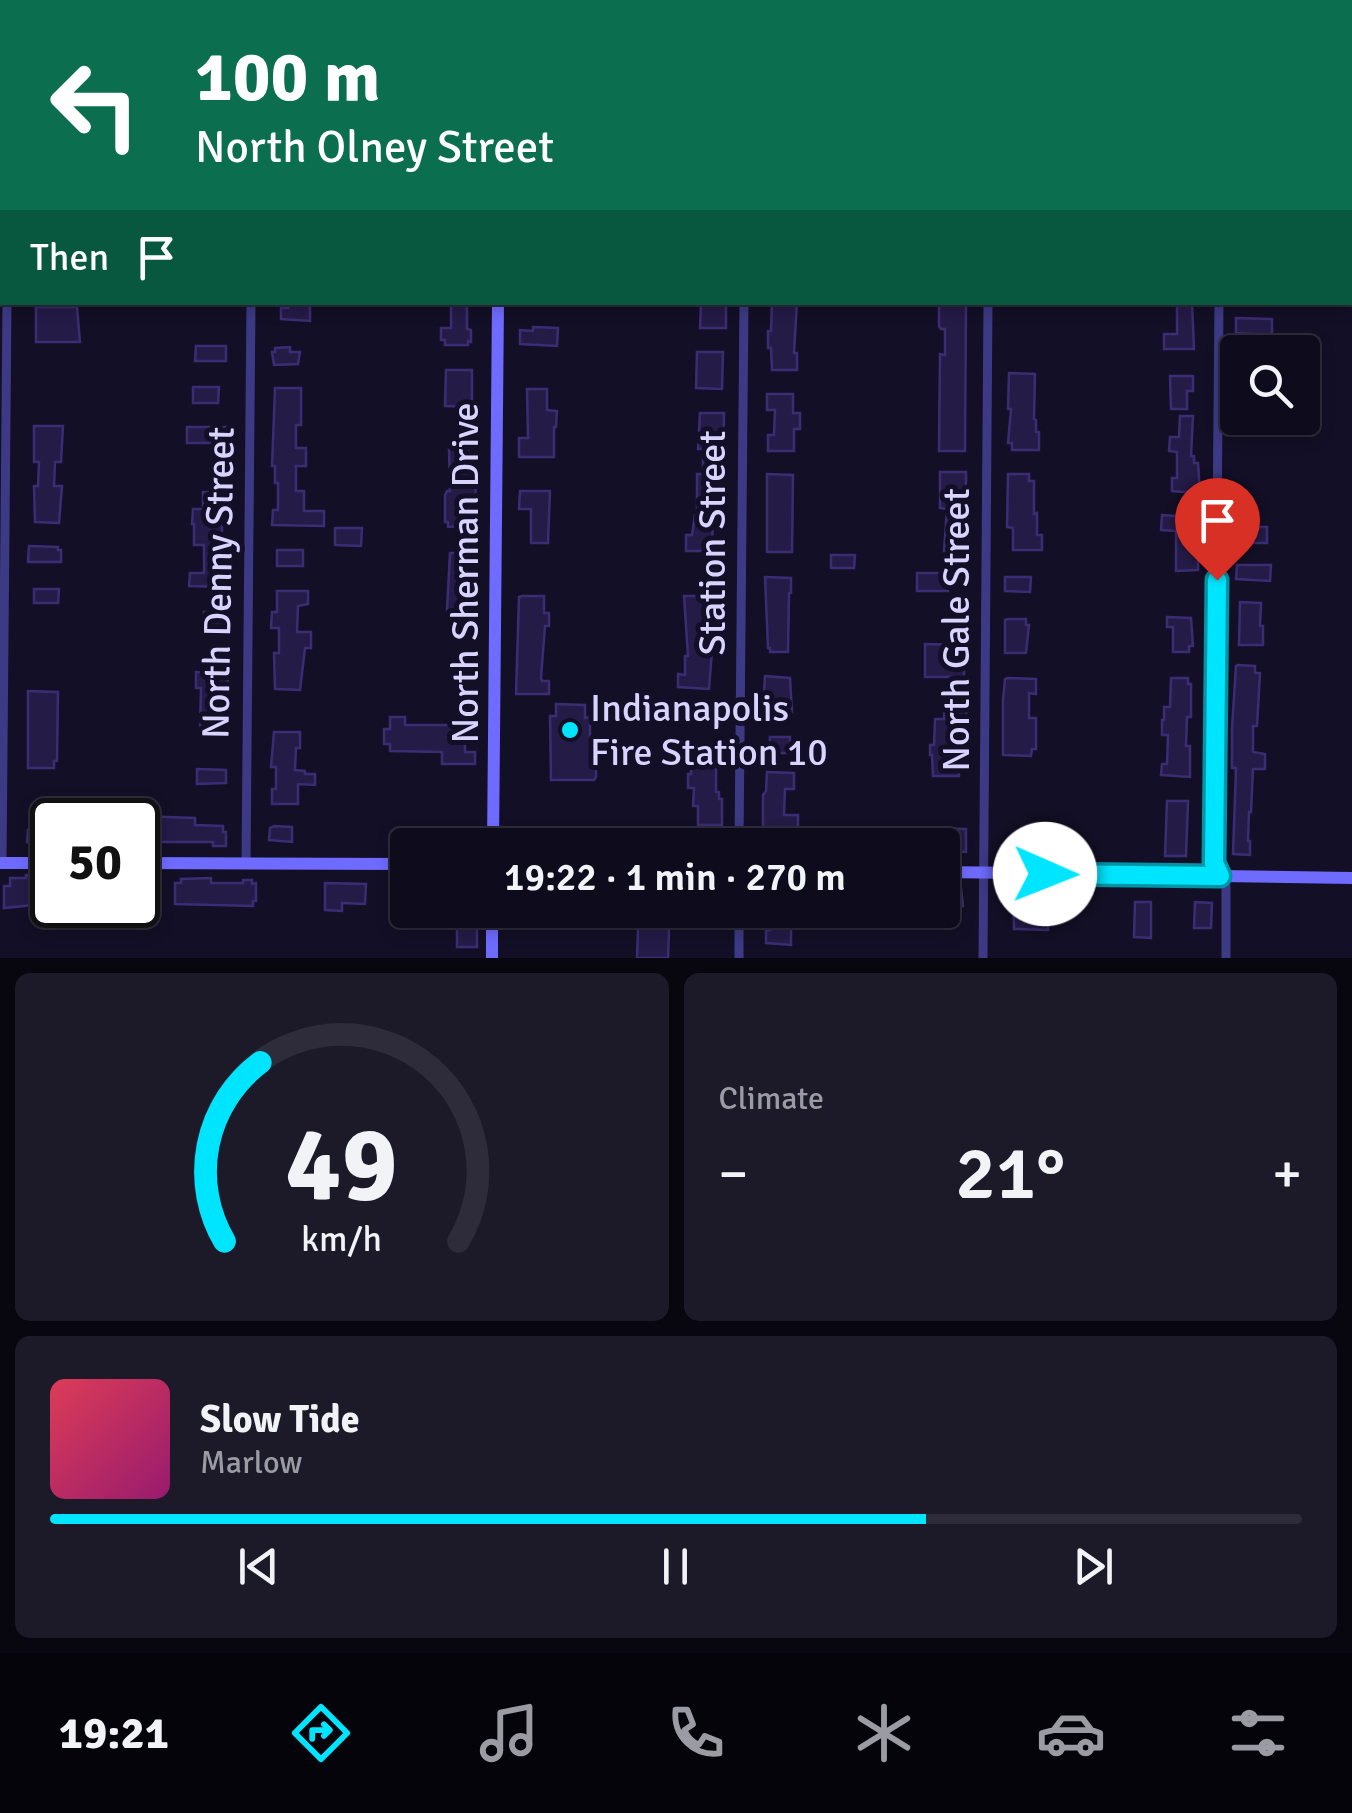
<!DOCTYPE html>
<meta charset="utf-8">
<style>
:root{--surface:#0e0b1c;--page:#1c1929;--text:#f1f3f6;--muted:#9b9ba3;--line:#2e2b3b;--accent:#00e5ff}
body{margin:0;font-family:Signika,sans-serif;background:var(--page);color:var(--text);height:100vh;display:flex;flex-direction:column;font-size:38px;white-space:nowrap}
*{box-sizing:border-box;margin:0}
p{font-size:32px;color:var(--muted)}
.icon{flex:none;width:55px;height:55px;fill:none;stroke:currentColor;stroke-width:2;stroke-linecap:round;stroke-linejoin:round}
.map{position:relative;height:958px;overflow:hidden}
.sheet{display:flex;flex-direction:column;gap:15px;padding:15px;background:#08060f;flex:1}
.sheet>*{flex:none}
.top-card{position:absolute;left:0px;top:0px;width:1352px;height:305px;box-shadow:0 5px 15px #0003,0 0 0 2px var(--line);background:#0b6e4f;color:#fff;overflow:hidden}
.buttons{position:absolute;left:1220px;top:335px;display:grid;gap:20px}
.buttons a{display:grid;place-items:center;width:100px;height:100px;border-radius:10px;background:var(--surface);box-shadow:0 5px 15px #0003,0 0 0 2px var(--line);font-size:50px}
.speed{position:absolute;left:30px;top:798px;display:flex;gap:20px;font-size:50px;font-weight:700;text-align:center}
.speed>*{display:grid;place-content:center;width:130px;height:130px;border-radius:50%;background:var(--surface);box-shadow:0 5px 15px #0003,0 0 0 2px var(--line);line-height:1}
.speed .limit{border:5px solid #111;border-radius:15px;background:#fff;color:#111}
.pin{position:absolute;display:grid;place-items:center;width:85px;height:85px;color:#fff;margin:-102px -42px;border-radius:50% 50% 50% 0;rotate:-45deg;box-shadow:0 0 10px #0007}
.pin .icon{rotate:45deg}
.me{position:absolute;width:110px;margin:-55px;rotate:91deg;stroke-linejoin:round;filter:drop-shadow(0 0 8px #0008)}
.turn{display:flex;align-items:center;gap:35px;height:210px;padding:0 30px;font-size:45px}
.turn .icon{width:130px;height:130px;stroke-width:2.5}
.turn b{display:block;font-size:70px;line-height:85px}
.then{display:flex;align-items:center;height:95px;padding:0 30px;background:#0003;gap:20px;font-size:38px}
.big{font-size:75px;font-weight:600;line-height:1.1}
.sheet .widget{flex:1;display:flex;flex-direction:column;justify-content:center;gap:15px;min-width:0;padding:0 35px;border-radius:15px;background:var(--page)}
.sheet .dial{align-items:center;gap:0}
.dial svg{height:260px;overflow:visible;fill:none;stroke:var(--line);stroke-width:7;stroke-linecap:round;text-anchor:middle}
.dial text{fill:var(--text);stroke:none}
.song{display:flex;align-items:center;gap:30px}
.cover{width:120px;height:120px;border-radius:15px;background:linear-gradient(135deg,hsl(350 70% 55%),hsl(320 70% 35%))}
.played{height:10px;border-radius:5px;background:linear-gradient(90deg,var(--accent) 70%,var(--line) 70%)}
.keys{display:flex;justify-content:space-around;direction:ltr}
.heat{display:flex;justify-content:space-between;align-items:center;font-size:55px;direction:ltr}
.sheet .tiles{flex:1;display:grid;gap:15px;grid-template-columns:1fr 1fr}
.widget:last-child{grid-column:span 2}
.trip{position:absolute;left:390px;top:828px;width:570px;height:100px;border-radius:10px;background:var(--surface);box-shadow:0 5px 15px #0003,0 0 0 2px var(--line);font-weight:600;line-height:100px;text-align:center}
.tab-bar{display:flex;height:160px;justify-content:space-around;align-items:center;background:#06040b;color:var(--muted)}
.tab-bar .icon{width:70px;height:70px}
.tab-bar .current{color:var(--accent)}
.tab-bar b{font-size:45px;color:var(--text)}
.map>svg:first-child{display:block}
</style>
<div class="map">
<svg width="1352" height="958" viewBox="0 0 1352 958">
<rect width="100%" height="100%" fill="#130f26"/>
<g fill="#241b47" stroke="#3b2d73" stroke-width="2.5">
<polygon points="451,302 467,302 467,329 471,330 471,342 468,341 468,345 445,345 445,340 441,340 441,328 451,328"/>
<polygon points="701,302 726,302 726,328 700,328"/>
<polygon points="772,302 797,302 794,353 797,353 797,370 772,370 771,348 768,348 768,331 771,331"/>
<polygon points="939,302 966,302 965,451 939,451 940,354 945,355 945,329 941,329 939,326"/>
<polygon points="1177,302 1192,302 1194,349 1164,349 1164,334 1177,334"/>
<polygon points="289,305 310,306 310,321 281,319 281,308 288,308"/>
<polygon points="36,307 77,307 80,342 36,342"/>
<polygon points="1236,318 1272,319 1272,335 1236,333"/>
<polygon points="533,327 558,328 557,346 520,344 520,330 533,331"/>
<polygon points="196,346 226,346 226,361 195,361"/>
<polygon points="290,347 290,352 300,352 298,364 274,365 272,352 275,352 275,348"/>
<polygon points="697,352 723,352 722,389 696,388"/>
<polygon points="446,370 472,370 472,407 445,406"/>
<polygon points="1009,373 1035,374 1034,419 1036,420 1036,432 1039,432 1039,450 1012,450 1012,443 1008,443 1011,409 1008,409"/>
<polygon points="1170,376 1193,376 1193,391 1187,391 1187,409 1171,409"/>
<polygon points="193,387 219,387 218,403 193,403"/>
<polygon points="275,388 301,388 301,425 296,425 296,448 306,448 306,466 296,466 296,491 304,491 304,511 324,511 324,526 272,525 273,510 278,510 278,483 275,483 275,466 272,466"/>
<polygon points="527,389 547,389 547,410 557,411 556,427 554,427 554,457 519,457 519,438 528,438"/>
<polygon points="767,394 793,394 793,413 800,413 800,429 794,429 794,451 768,451 768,435 774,435 775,410 767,410"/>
<polygon points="700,413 724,413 723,510 713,510 712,551 686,551 686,535 692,535 695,515 697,515 697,474 703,474 703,449 698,449"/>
<polygon points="1180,416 1193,416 1191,456 1194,456 1194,463 1198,463 1199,477 1199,491 1194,491 1194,493 1172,491 1172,478 1177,478 1177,452 1169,451 1170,437 1179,437"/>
<polygon points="34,426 63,426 61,462 55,462 54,486 62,486 59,523 35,522 34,486 38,486 39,462 34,462"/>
<rect x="187" y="427" width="41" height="16"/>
<polygon points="469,448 469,454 473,454 473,471 476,471 475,525 448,527 448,522 445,522 445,495 447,491 450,491 449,449"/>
<polygon points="940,472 966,472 966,489 962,489 961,516 968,516 968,550 963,550 963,552 944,551 947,509 940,508"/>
<polygon points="767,474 793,475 792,552 767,552"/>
<polygon points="1008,474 1029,474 1029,481 1034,481 1034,514 1037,513 1037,535 1042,535 1042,550 1013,550 1013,528 1007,527"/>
<polygon points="520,491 550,491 548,543 531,543 531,509 519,509"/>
<polygon points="203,492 228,493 228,505 222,506 222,550 224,557 228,557 227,581 224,581 224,587 189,586 190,573 204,573 204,545 194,545 194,524 192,524 193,509 203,509"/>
<polygon points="1242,508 1256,509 1256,527 1267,527 1267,543 1241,543 1241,541 1237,540 1237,529 1241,527"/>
<polygon points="1162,515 1191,517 1191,537 1198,537 1198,570 1176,571 1176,531 1161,530"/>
<polygon points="335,528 362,528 361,546 335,545"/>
<polygon points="29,546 58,547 58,550 61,550 61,562 28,562"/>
<rect x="277" y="550" width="26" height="16"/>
<polygon points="450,553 475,553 473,611 447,610"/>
<polygon points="831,555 855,555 854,568 831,568"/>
<polygon points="1237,565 1271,565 1270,581 1236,579"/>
<rect x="917" y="573" width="31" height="18"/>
<polygon points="765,577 791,578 791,593 789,593 788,652 770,652 770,648 768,648"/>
<polygon points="1005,577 1031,577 1030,592 1005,591"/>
<polygon points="34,589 59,589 58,603 34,603"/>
<polygon points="277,591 308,591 308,604 298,606 297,632 311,632 311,648 305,648 300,690 275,689 274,653 279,653 279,628 271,628 272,612 277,612"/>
<polygon points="522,596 544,596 544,613 549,613 549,626 545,626 541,678 542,681 549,681 549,694 516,694 519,597"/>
<polygon points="684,596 710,596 712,651 709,689 678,687 678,674 685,675 685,656 688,656"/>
<polygon points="1240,602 1261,603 1260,626 1263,626 1263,645 1239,645"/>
<polygon points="204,612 224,612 224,617 227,617 227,627 203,626"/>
<polygon points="1167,617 1191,618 1193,646 1189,646 1189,652 1173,652 1173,627 1167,627"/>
<polygon points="1008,619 1026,619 1026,625 1029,625 1026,653 1005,653 1005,620"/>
<polygon points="925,644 964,645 964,677 925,677"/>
<polygon points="1238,665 1255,666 1255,673 1260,673 1257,726 1253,726 1253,752 1265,754 1265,769 1253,769 1251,812 1249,812 1248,841 1250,841 1250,855 1233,854 1236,768 1232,768 1232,728 1236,666"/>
<polygon points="196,672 228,674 226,727 200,726 201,688 196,688"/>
<polygon points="765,676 790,678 792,712 786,711 786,714 769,714 769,692 764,692"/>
<polygon points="1008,678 1036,679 1036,694 1029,693 1029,718 1036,718 1036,749 1032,749 1031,756 1003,755 1003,700 1005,679"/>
<polygon points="1171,678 1188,678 1188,684 1191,684 1191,717 1187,717 1186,746 1190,746 1190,777 1161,775 1162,764 1167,764 1168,735 1162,735 1162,720 1164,720 1164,707 1170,707"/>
<polygon points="28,691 58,692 57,761 54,761 54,768 28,768"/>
<polygon points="945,700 962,700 962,703 966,703 967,751 962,751 962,755 959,755 959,776 933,776 932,755 930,755 930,745 934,745 935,719 944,719"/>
<polygon points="556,704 585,705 585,718 590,717 590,743 596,743 596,777 594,780 551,780 550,716 556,716"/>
<polygon points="390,717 405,717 405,725 465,725 465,752 475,752 475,764 442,764 442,752 390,751 390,744 384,744 384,729 390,729"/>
<polygon points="274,732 300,732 300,748 296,748 295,770 305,771 305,774 315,774 315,785 298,784 298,804 272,804 272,789 276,789 276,767 271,767"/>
<polygon points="770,737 790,737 790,753 769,753"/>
<polygon points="691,755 716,755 716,792 719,792 719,799 722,799 722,825 698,825 698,806 693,806 694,788 688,788 688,774 691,774"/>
<polygon points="197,769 226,770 226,783 197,784"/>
<polygon points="767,772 794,773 794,789 785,789 784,815 798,815 798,834 808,833 808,843 779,844 779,831 766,832 766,828 763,828 763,795 766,791"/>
<polygon points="1167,801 1188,801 1186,856 1165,856"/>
<polygon points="138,816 195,818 195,825 223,826 223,832 226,832 226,846 213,846 213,842 138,842"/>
<polygon points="32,823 52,823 52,839 27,842 28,830 32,830"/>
<polygon points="274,826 292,827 292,842 269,840 270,828"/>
<polygon points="912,828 966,829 966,852 942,851 942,845 870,845 870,829"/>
<polygon points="1033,841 1059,841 1059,856 1032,856"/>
<polygon points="26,875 42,876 42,904 4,908 4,886 10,886 10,878 26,878"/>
<polygon points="211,878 211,883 243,883 243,880 252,880 252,884 256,883 256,901 253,901 253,906 175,904 175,883 181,883 181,879"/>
<polygon points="325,883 366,884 365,904 342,903 342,911 325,910"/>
<polygon points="942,887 961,888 963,906 942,907"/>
<polygon points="1026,890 1061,890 1061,906 1048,906 1048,930 1014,929 1013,893 1026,893"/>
<polygon points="1135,902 1151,902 1151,938 1134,937"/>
<polygon points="1195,902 1212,903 1211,928 1194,928"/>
<polygon points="421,910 477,910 477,947 457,947 457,927 421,927"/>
<polygon points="771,910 794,910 794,922 791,922 791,945 766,943 766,931 771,930"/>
<polygon points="638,928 669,929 668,958 637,958"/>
</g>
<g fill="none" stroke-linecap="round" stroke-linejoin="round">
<g stroke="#3d3a85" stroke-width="9">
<polyline points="9,2 9,0"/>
<polyline points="253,2 253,0"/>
<polyline points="747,2 747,0"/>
<polyline points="990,2 990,0"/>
<polyline points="1222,2 1222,0"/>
<polyline points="0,83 2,83"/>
<polyline points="1350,96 1352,96"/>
<polyline points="1219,302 1214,863 1226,886 1226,958"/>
<polyline points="739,845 744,302"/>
<polyline points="2,863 7,302"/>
<polyline points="246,863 251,302"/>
<polyline points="739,958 739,910"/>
<polyline points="983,958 988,302"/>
</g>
<g stroke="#6f6bff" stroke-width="12">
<polyline points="500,2 500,0"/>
<polyline points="493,845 498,302"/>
<polyline points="0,863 52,863"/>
<polyline points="138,863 408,864"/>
<polyline points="942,872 1352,878"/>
<polyline points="492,958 492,910"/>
</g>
</g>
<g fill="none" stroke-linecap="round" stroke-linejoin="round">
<g stroke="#0095a6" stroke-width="25">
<polyline id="route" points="1045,874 1220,876 1214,863 1217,580"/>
</g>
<use href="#route" stroke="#00e5ff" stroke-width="18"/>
</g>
<circle fill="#00e5ff" stroke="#130f26" stroke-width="4" cx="570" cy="730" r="10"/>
<g text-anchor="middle" stroke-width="10" stroke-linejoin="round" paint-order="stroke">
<g font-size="38" fill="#d9d4ff" stroke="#130f26">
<text transform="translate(712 543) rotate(-90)" y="13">Station Street</text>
<text transform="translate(465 573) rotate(-90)" y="13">North Sherman Drive</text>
<text transform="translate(218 583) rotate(-89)" y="13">North Denny Street</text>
<text transform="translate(956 630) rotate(-90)" y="13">North Gale Street</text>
</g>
<g font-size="38" fill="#d9d4ff" stroke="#130f26" text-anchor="start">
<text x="590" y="721">Indianapolis<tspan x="590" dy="44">Fire Station 10</tspan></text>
</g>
</g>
</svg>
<div class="buttons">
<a><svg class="icon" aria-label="search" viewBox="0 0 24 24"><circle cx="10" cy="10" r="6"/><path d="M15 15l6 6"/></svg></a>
</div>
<div class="speed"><div class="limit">50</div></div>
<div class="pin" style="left:1217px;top:580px;background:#d93025"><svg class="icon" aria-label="arrive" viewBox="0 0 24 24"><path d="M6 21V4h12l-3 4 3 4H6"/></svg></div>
<svg class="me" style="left:1045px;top:874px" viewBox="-20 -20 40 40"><circle r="19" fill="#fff"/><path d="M0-13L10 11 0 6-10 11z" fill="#00e5ff"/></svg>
<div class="trip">19:22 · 1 min · 270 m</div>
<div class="top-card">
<div class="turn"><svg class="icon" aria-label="left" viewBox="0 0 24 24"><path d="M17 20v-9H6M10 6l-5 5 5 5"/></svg><div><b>100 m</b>North Olney Street</div></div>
<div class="then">Then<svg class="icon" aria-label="arrive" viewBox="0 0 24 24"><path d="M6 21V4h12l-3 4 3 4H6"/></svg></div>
</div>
</div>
<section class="sheet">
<div class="tiles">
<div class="widget dial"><svg viewBox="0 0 100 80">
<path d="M14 69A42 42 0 1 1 86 69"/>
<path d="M14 69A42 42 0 0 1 25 14" stroke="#00e5ff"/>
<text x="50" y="56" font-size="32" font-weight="700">49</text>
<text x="50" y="72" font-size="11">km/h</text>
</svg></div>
<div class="widget"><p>Climate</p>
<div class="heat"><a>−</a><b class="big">21°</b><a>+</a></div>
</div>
<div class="widget">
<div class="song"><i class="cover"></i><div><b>Slow Tide</b><p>Marlow</p></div></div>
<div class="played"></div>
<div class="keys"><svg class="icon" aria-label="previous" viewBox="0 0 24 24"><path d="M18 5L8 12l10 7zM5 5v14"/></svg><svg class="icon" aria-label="pause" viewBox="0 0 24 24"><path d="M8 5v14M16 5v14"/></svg><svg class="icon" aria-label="next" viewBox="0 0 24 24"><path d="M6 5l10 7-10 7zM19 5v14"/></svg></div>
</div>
</div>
</section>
<nav class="tab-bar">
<b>19:21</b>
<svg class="icon current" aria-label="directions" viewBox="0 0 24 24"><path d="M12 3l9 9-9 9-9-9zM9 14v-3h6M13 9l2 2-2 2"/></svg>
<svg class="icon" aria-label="music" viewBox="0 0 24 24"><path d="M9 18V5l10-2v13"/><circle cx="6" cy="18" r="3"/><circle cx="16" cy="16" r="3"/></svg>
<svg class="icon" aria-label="phone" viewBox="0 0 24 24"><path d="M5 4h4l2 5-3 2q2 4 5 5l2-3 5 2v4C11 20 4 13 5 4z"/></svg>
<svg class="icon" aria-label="climate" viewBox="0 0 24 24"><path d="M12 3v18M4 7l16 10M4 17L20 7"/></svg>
<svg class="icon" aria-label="car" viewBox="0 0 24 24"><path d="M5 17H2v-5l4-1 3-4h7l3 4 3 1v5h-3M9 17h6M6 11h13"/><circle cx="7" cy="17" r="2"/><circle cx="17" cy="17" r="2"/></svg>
<svg class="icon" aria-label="filters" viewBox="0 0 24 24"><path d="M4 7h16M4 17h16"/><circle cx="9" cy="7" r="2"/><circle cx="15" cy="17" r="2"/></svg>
</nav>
